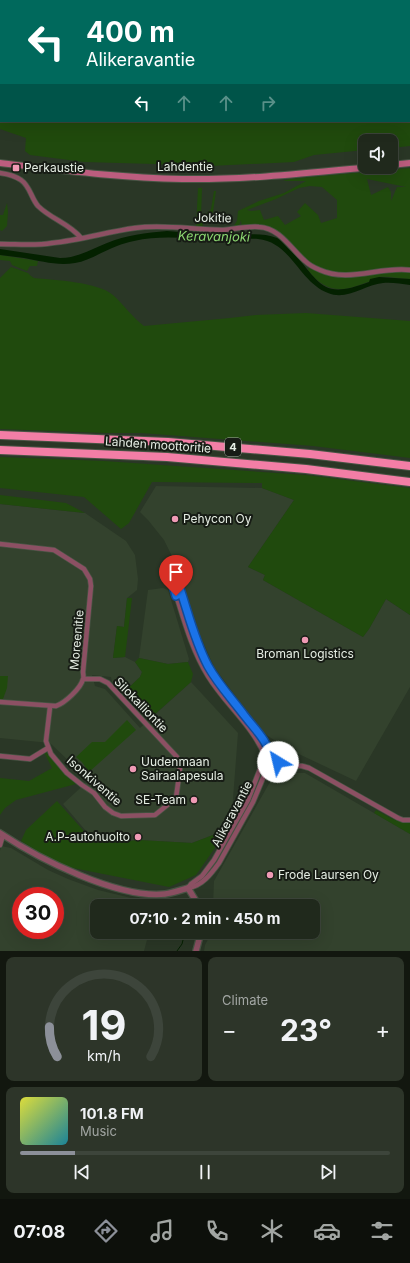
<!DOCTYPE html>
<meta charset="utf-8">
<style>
:root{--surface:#20291c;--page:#2d3529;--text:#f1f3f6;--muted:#a2a6a3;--line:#3d453b;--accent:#8c9099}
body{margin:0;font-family:Inter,sans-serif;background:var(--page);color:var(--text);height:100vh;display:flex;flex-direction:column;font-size:15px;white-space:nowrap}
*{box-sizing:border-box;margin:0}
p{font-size:13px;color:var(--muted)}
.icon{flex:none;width:22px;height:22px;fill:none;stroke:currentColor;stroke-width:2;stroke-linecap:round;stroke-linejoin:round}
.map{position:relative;height:951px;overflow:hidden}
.drawer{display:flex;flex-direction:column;gap:6px;padding:6px;background:#12170f;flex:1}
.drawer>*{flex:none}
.top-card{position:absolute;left:0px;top:0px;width:410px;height:122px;box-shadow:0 4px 16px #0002,0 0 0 1px var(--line);background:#00695c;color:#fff;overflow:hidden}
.controls{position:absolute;left:358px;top:134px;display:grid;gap:8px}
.controls a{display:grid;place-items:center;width:40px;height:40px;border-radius:8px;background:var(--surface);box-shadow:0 4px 16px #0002,0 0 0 1px var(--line);font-size:20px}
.speed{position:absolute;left:12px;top:887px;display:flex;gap:8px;font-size:20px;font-weight:700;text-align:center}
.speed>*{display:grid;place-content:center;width:52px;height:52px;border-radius:50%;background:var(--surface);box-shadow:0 4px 16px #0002,0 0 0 1px var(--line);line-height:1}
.speed .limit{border:6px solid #d22;background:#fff;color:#111}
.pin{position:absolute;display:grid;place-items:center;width:34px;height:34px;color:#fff;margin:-41px -17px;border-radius:50% 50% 50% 0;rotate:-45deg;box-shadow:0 0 4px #0007}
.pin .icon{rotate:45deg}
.me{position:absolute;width:44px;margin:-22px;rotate:324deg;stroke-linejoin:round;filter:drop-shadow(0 0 3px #0008)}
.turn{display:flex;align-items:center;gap:14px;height:84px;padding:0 20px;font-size:18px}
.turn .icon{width:52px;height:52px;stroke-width:2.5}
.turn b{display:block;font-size:28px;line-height:34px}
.lanes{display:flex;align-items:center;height:38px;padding:0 20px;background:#0003;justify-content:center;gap:20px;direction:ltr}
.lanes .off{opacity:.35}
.big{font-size:30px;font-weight:700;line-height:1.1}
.drawer .card{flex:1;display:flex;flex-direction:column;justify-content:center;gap:6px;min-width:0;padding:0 14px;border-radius:8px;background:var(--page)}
.drawer .dial{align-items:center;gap:0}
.dial svg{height:104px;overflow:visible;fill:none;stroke:var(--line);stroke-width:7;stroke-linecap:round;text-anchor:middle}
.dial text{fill:var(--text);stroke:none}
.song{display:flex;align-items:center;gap:12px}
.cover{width:48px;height:48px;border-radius:6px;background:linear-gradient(135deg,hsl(60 70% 55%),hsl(190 70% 35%))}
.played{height:4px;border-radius:2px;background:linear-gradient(90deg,var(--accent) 15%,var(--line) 15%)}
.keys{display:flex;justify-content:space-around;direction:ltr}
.heat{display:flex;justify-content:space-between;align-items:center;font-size:22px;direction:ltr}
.drawer .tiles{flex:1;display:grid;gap:6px;grid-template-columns:1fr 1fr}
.card:last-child{grid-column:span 2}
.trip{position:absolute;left:90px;top:899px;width:230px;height:40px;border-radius:8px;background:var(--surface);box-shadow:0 4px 16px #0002,0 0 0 1px var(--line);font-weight:700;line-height:40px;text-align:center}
.tab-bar{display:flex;height:64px;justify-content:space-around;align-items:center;background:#0d100b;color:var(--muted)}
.tab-bar .icon{width:28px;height:28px}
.tab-bar .current{color:var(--accent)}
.tab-bar b{font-size:18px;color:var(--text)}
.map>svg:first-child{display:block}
</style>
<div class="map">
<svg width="410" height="951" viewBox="0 0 410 951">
<rect width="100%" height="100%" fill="#2a3726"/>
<g fill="#33422d" fill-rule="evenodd">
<polygon points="156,486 262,488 294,500 248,567 265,575 263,580 363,637 369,629 386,599 410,615 410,687 356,781 286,748 265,734 258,727 214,667 197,629 177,568 171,554 164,540 148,520 140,512"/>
<polygon points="0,504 85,513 126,541 135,555 138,579 137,590 127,598 124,627 117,626 113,658 125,657 135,662 142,672 140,677 123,693 112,682 111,677 92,675 95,686 105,689 140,728 191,682 238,733 232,812 221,832 192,843 139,840 128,841 92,838 63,804 89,780 50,743 0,738"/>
<polygon points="163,588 168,590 189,659 188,662 168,664 139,658 148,590"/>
<polygon points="275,773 305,773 410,834 410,951 204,951 205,945 212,932 313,932 313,906 213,906 214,881"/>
<path d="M1,846L11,848L48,870L68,879L98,890L131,898L154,901L156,906H97V932H149L144,951H0V851ZM21,896H55V930H21Z"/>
</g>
<g fill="#204a0d" fill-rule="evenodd">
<path d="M0,0H410V146L391,148V141H365V150L314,155L294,162L189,167L155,164L84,162L30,155L25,151L26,138L0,129ZM1,1H409V121H1Z"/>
<path d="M410,168V279C401,279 387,276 379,277C375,278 370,282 365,283C340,293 325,292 308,270L310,264L287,241L261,227L242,228L241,220L239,226L233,227L237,221L238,211L259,201L284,193L306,181H283L289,179ZM367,179L406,187H397L391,201V192L388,187L371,195ZM310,186L322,187L337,200V218L321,223L318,215L305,203L297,212L301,216L285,225L278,216L264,220L260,210L251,211L247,210L276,199L299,188Z"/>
<polygon points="198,188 202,188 201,216 203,217 211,209 214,191 216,191 213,212 203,223 202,229 196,228"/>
<polygon points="7,203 8,212 7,226 2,231 0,230 0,215 3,215"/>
<polygon points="0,255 38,261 37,266 30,266 27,271 12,265 10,261 0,260"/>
<path d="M11,267L28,273L31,276L34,278C55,280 98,282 113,295C124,305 132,317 144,326L230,318L256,315L306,313L410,321V458L313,446L141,433H106L0,429V278Z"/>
<polygon points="0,457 104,461 306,475 410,488 410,615 386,599 369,629 363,637 263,580 265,575 248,567 294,500 262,488 262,483 152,482 129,523 121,529 84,497 0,488"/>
<polygon points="0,495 66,503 85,513 0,504"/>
<polygon points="127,598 132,598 125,657 113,658 117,626 124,627"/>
<polygon points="139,658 168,664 188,662 193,674 191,682 154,715 147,717 123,693 140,677 142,672 135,662"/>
<polygon points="0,676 8,676 7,688 3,699 0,699"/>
<polygon points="127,720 136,730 89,772 82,762 76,757 92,742 105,742"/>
<polygon points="44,752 46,752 62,771 76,784 16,800 5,808 0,815 0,778 29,781 52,768"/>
<polygon points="57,801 91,839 128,841 139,840 192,843 221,832 224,835 196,875 169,887 68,867 45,856 21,841 26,830"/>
<path d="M376,810C387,816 397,823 410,823V834L374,813Z"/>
</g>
<path fill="#042100" d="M167,231C188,233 210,234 231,235C247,235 262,232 277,238C282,241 286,247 291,251C321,281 319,301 369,282L370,279L379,277L410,279V285C401,284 392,282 383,283C364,285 347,301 328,293C299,282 291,242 258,239C248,238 237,240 227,240C196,240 165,234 134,241C128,242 122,244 117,246C103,251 89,261 75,263C57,266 41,261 24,258C16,257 8,256 0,255V249L60,258C78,258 91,249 107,243C126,235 146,233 167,231Z"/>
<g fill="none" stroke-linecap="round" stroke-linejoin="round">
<polyline stroke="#042100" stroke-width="1" points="177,951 182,944 185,932"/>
<g stroke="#485444" stroke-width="6">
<g id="minor">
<path d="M0,173C7,174 15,176 21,180C30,186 31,198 38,206C51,219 70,224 81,238"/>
<path d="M0,244C17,244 35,246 52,243C80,240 107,232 135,228C165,224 194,230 223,230C235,229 247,226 259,227C280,228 291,249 305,261C308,264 315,268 320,270C349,283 380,266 410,270"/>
<path d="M0,544L54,550L84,569L90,579L91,586L83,672C83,673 84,678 83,679C81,688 65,703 56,706L0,702"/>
<path d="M169,566L176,577L194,633L208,666L220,684L264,741L270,753L271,759L253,802L219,863C211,874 202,886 188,888"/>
<path d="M171,571V579C182,612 190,647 208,676C225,704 253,726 265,756L248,800L214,860L202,876L191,884L188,888"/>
<polyline points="50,707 46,741 51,754 67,773 82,785 94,793 105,807 113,813 121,816 155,815 176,798 180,769 177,757 108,683 100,679 84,679"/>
<polyline points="0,756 30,759 48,748"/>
<polyline points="269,758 285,765 302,766 309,768 398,818 403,820 410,820"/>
<polyline points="0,845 3,835"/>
</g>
</g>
<g stroke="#485444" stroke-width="8">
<g id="tertiary">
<path d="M0,833C39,859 118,899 165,894C173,893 181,890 188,888L199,906"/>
<polyline points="196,951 201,932"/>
</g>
</g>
<g stroke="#485444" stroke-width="8">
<g id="secondary">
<path d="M0,163C60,170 121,178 182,179C245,180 308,173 371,167"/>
<polyline points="391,165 410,163"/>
</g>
</g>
<g stroke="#485444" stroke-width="10">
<g id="motorway">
<polyline points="0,435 168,442 310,454 410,466"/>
<polyline points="0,450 167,457 306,469 410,482"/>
</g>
</g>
<use href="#minor" stroke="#8c5063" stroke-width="4.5"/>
<use href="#tertiary" stroke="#8c5063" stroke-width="5.5"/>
<use href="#secondary" stroke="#bc5d7e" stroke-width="6"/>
<use href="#motorway" stroke="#f37ea6" stroke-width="8"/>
</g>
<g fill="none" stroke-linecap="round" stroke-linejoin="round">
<g stroke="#114b97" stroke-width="10">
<path id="route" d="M176,596L171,579V571L176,577C187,607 193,638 208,666C218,684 232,699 244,715C254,728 269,742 271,759L278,762"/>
</g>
<use href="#route" stroke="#1a73e8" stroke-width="7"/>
</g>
<g fill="#f09ab5" stroke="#171c15" stroke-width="1.5">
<rect x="12" y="164" width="8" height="8" rx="2"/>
<circle cx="175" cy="519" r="4"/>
<circle cx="305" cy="640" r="4"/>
<circle cx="133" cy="769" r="4"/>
<circle cx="194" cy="800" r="4"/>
<circle cx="138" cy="837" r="4"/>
<circle cx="270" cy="875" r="4"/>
</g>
<g text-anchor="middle" stroke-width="4" stroke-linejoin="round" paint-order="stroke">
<rect fill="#171c15" stroke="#a8afa6" stroke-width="1" x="225" y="438" width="16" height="18" rx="3"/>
<g font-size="11" font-weight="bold" fill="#e6eee4">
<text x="233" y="451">4</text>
</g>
<g font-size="12" fill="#e6eee4" stroke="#171c15">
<text x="185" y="171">Lahdentie</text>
<text transform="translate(213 218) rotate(1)" y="4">Jokitie</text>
<text transform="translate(158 445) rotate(4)" y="4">Lahden moottoritie</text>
<text transform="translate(77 640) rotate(-85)" y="4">Moreenitie</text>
<text transform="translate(141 705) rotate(46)" y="4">Silokalliontie</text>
<text transform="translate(94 781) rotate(41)" y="4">Isonkiventie</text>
<text transform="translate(232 814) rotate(-62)" y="4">Alikeravantie</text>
</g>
<g font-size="12" fill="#e6eee4" stroke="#171c15" text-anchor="start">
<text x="24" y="172">Perkaustie</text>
<text x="183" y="523">Pehycon Oy</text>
<text x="305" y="658" text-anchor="middle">Broman Logistics</text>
<text x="141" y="766">Uudenmaan<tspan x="141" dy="14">Sairaalapesula</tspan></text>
<text x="186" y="804" text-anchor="end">SE-Team</text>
<text x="130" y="841" text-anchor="end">A.P-autohuolto</text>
<text x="278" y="879">Frode Laursen Oy</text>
</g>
<g font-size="13" font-style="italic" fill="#8cd871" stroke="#171c15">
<text transform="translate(214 236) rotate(1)" y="5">Keravanjoki</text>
</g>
</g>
</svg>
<div class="controls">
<a><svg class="icon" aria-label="sound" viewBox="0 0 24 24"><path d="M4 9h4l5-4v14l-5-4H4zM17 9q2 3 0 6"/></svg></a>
</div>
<div class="speed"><div class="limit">30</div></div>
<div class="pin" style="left:176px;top:596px;background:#d93025"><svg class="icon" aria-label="arrive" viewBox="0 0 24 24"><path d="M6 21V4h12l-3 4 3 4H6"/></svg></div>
<svg class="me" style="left:278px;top:762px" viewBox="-20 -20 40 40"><circle r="19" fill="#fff"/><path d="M0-13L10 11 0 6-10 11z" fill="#1a73e8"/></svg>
<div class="trip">07:10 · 2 min · 450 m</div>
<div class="top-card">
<div class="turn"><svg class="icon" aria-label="left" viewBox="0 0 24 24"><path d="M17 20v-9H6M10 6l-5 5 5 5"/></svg><div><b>400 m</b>Alikeravantie</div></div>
<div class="lanes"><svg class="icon" aria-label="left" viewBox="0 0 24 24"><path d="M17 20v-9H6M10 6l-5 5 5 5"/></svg><svg class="icon off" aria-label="ahead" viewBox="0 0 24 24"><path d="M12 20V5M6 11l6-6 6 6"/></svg><svg class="icon off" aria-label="ahead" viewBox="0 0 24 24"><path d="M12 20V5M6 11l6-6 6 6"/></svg><svg class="icon off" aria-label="right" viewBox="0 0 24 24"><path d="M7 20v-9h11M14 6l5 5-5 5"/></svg></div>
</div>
</div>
<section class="drawer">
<div class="tiles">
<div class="card dial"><svg viewBox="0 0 100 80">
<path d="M14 69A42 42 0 1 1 86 69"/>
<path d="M14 69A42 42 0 0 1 8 46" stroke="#8c9099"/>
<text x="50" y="56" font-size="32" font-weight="700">19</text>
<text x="50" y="72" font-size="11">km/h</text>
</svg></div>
<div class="card"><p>Climate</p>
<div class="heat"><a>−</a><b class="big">23°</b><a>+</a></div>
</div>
<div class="card">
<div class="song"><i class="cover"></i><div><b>101.8 FM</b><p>Music</p></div></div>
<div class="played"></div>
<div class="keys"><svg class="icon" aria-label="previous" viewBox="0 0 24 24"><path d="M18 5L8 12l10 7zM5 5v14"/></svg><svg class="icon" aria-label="pause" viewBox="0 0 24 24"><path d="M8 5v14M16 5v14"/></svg><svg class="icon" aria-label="next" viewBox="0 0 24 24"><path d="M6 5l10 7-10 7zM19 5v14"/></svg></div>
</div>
</div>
</section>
<nav class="tab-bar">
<b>07:08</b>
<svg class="icon current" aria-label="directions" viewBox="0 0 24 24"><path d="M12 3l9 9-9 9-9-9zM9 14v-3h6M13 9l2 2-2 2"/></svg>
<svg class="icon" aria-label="music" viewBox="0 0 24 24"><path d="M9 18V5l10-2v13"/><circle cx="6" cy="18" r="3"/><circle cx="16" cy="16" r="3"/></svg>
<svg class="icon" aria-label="phone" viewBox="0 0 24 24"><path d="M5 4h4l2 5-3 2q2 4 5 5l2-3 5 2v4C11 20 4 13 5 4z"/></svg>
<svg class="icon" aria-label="climate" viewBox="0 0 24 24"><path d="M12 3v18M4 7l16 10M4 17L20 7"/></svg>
<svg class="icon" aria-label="car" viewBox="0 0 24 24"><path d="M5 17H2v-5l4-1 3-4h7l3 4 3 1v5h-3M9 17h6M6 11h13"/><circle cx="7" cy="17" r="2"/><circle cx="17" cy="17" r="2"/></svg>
<svg class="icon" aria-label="filters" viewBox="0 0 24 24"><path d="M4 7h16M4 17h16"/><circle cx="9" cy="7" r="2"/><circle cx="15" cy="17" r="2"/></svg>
</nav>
